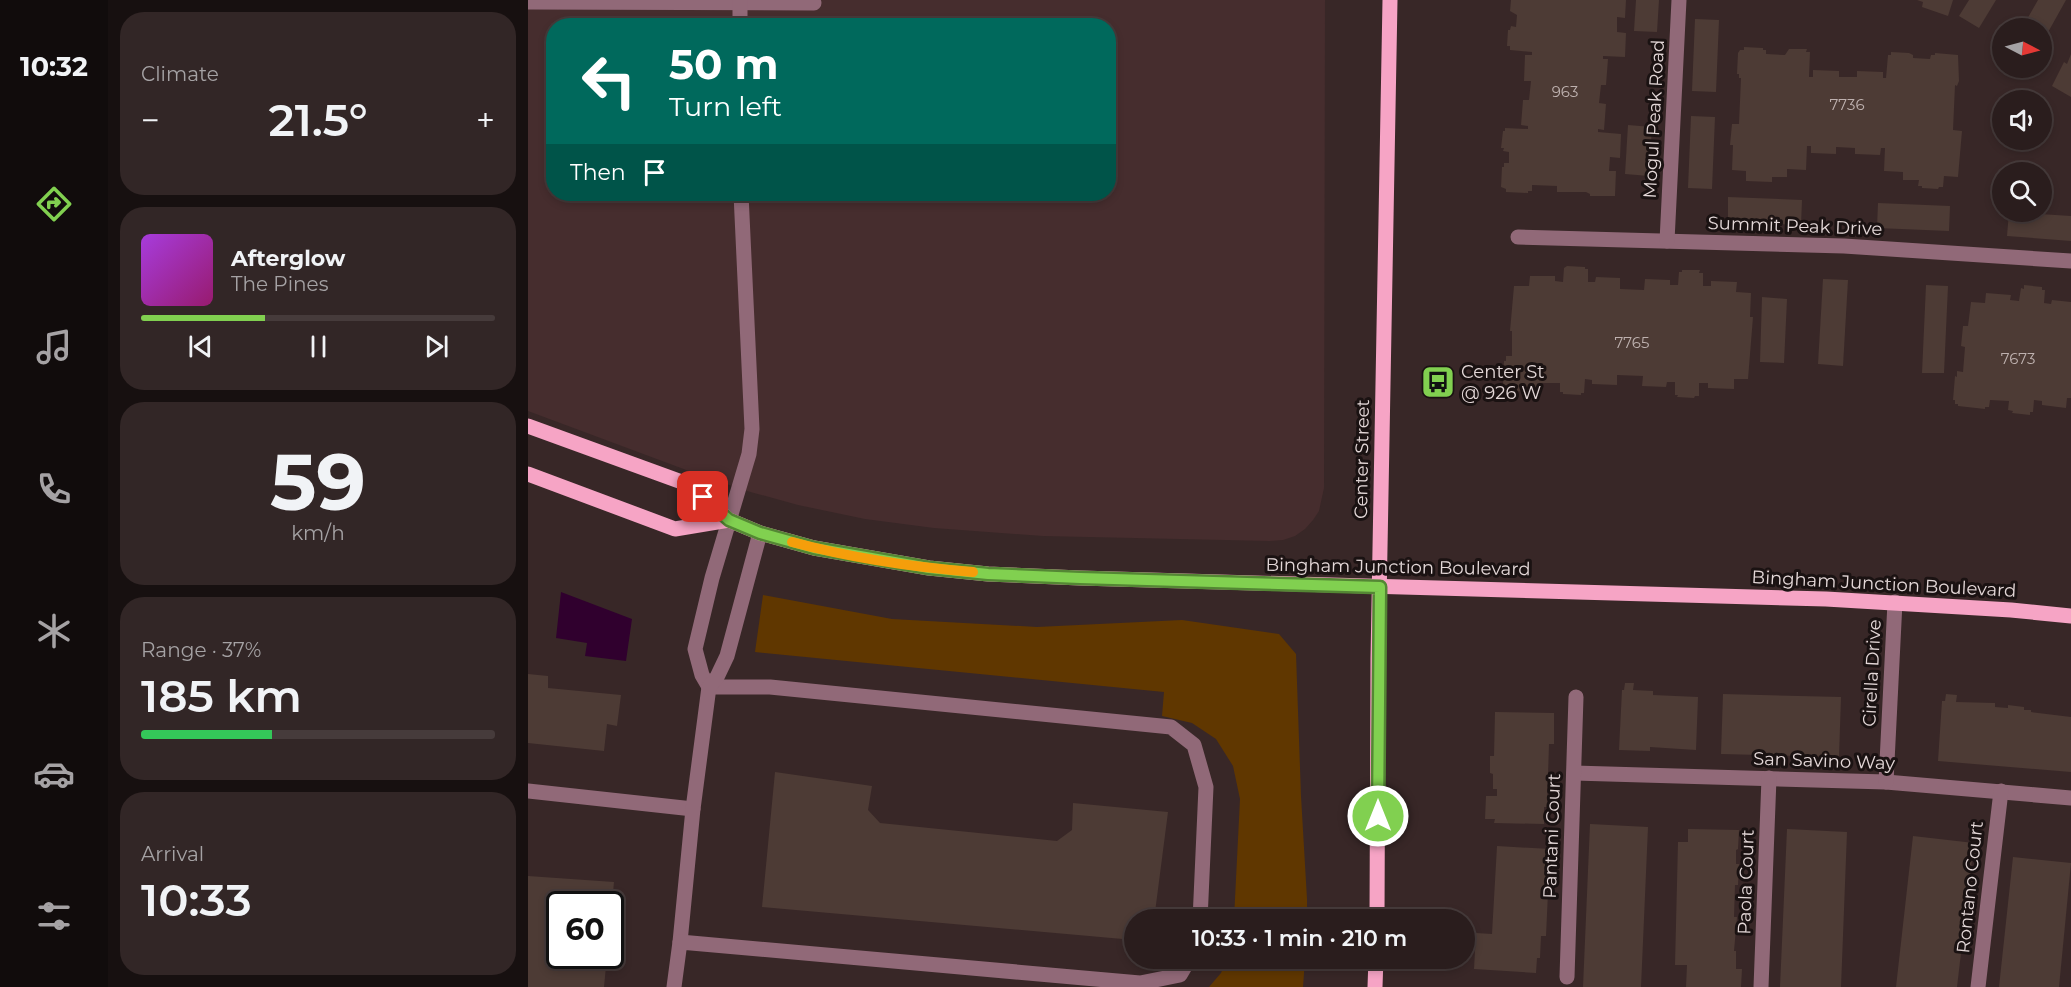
<!DOCTYPE html>
<meta charset="utf-8">
<style>
:root{--surface:#2a1d1d;--page:#322626;--text:#f1f3f6;--muted:#a5a2a4;--line:#463b3b;--accent:#81d050}
body{margin:0;font-family:Montserrat,sans-serif;background:var(--page);color:var(--text);height:100vh;display:flex;flex-direction:column;font-size:22px;white-space:nowrap}
*{box-sizing:border-box;margin:0}
p{font-size:20px;color:var(--muted)}
.icon{flex:none;width:33px;height:33px;fill:none;stroke:currentColor;stroke-width:2;stroke-linecap:round;stroke-linejoin:round}
.map{position:relative;flex:1;overflow:hidden}
.details{display:flex;flex-direction:column;gap:12px;padding:12px;background:#171010;width:420px}
.details>*{flex:none}
.hud{position:absolute;left:18px;top:18px;width:570px;height:183px;border-radius:24px;box-shadow:0 3px 9px #0003,0 0 0 2px var(--line);background:#00695c;color:#fff;overflow:hidden}
.needle{width:39px;rotate:96deg}
.buttons{position:absolute;left:1464px;top:18px;display:grid;gap:12px}
.buttons a{display:grid;place-items:center;width:60px;height:60px;border-radius:50%;background:var(--surface);box-shadow:0 3px 9px #0003,0 0 0 2px var(--line);font-size:30px}
.speed{position:absolute;left:18px;top:891px;display:flex;gap:12px;font-size:30px;font-weight:700;text-align:center}
.speed>*{display:grid;place-content:center;width:78px;height:78px;border-radius:50%;background:var(--surface);box-shadow:0 3px 9px #0003,0 0 0 2px var(--line);line-height:1}
.speed .limit{border:3px solid #111;border-radius:9px;background:#fff;color:#111}
.pin{position:absolute;display:grid;place-items:center;width:51px;height:51px;color:#fff;margin:-26px;border-radius:12px;box-shadow:0 3px 9px #0006}
.me{position:absolute;width:66px;margin:-33px;rotate:0deg;stroke-linejoin:round;filter:drop-shadow(0 0 4px #0008)}
.turn{display:flex;align-items:center;gap:21px;height:126px;padding:0 24px;font-size:27px}
.turn .icon{width:78px;height:78px;stroke-width:2.5}
.turn b{display:block;font-size:42px;line-height:51px}
.then{display:flex;align-items:center;height:57px;padding:0 24px;background:#0003;gap:12px;font-size:22px}
.big{font-size:45px;font-weight:600;line-height:1.1}
.details .tile{flex:1;display:flex;flex-direction:column;justify-content:center;gap:9px;min-width:0;padding:0 21px;border-radius:24px;background:var(--page)}
.details .dial{align-items:center;gap:0}
.dial b{font-size:78px;line-height:1}
.song{display:flex;align-items:center;gap:18px}
.cover{width:72px;height:72px;border-radius:9px;background:linear-gradient(135deg,hsl(280 70% 55%),hsl(320 70% 35%))}
.played{height:6px;border-radius:3px;background:linear-gradient(90deg,var(--accent) 35%,var(--line) 35%)}
.keys{display:flex;justify-content:space-around;direction:ltr}
.heat{display:flex;justify-content:space-between;align-items:center;font-size:33px;direction:ltr}
.charge{height:9px;border-radius:4px;background:linear-gradient(90deg,#34c759 37%,var(--line) 0)}
.trip{position:absolute;left:596px;top:909px;width:351px;height:60px;border-radius:30px;background:var(--surface);box-shadow:0 3px 9px #0003,0 0 0 2px var(--line);font-weight:600;line-height:60px;text-align:center}
main{display:flex;flex:1;min-height:0}
.tabs{display:flex;flex-direction:column;width:108px;justify-content:space-around;align-items:center;background:#110c0c;color:var(--muted)}
.tabs .icon{width:42px;height:42px}
.tabs .current{color:var(--accent)}
.tabs b{font-size:27px;color:var(--text)}
.map>svg:first-child{display:block}
</style>
<main>
<nav class="tabs">
<b>10:32</b>
<svg class="icon current" aria-label="directions" viewBox="0 0 24 24"><path d="M12 3l9 9-9 9-9-9zM9 14v-3h6M13 9l2 2-2 2"/></svg>
<svg class="icon" aria-label="music" viewBox="0 0 24 24"><path d="M9 18V5l10-2v13"/><circle cx="6" cy="18" r="3"/><circle cx="16" cy="16" r="3"/></svg>
<svg class="icon" aria-label="phone" viewBox="0 0 24 24"><path d="M5 4h4l2 5-3 2q2 4 5 5l2-3 5 2v4C11 20 4 13 5 4z"/></svg>
<svg class="icon" aria-label="climate" viewBox="0 0 24 24"><path d="M12 3v18M4 7l16 10M4 17L20 7"/></svg>
<svg class="icon" aria-label="car" viewBox="0 0 24 24"><path d="M5 17H2v-5l4-1 3-4h7l3 4 3 1v5h-3M9 17h6M6 11h13"/><circle cx="7" cy="17" r="2"/><circle cx="17" cy="17" r="2"/></svg>
<svg class="icon" aria-label="filters" viewBox="0 0 24 24"><path d="M4 7h16M4 17h16"/><circle cx="9" cy="7" r="2"/><circle cx="15" cy="17" r="2"/></svg>
</nav>
<section class="details">
<div class="tile"><p>Climate</p>
<div class="heat"><a>−</a><b class="big">21.5°</b><a>+</a></div>
</div>
<div class="tile">
<div class="song"><i class="cover"></i><div><b>Afterglow</b><p>The Pines</p></div></div>
<div class="played"></div>
<div class="keys"><svg class="icon" aria-label="previous" viewBox="0 0 24 24"><path d="M18 5L8 12l10 7zM5 5v14"/></svg><svg class="icon" aria-label="pause" viewBox="0 0 24 24"><path d="M8 5v14M16 5v14"/></svg><svg class="icon" aria-label="next" viewBox="0 0 24 24"><path d="M6 5l10 7-10 7zM19 5v14"/></svg></div>
</div>
<div class="tile dial"><b>59</b><p>km/h</p></div>
<div class="tile"><p>Range · 37%</p><b class="big">185 km</b><div class="charge"></div></div>
<div class="tile"><p>Arrival</p><b class="big">10:33</b></div>
</section>
<div class="map">
<svg width="1543" height="987" viewBox="0 0 1543 987">
<rect width="100%" height="100%" fill="#382727"/>
<path fill="#462d2e" fill-rule="evenodd" d="M0,0H797L796,488L791,511L785,520L777,529L767,536L755,540L742,541L515,536L406,528L337,519L270,505L219,491L169,474L0,411ZM26,26H580V194H26Z"/>
<g fill="#603700">
<polygon points="235,595 364,619 509,627 654,620 751,634 768,654 773,796 779,899 779,919 706,919 712,799 705,766 688,739 664,723 634,716 636,692 227,652"/>
<polygon points="699,959 777,959 775,987 681,987 693,973"/>
</g>
<polygon fill="#30002e" points="33,592 104,619 98,661 57,656 59,643 28,638"/>
<g fill="#4d3b35">
<polygon points="983,0 1098,0 1097,18 1089,17 1089,32 1098,33 1097,57 1075,56 1075,59 1080,59 1078,85 1073,85 1071,103 1078,104 1076,130 1070,129 1070,132 1093,134 1092,158 1082,157 1081,171 1088,171 1087,196 1062,196 1062,194 1058,192 1029,192 1029,186 1004,185 1004,191 1000,191 1000,193 978,192 978,189 973,187 974,167 976,167 976,163 981,163 981,152 975,151 976,148 973,148 975,131 977,131 977,128 1000,129 1000,126 993,125 995,100 1001,100 1003,81 996,81 997,55 1004,55 1004,52 982,50 982,46 979,46 980,30 982,30 983,26 988,27 989,15 982,11"/>
<polygon points="1108,0 1131,0 1129,32 1106,31"/>
<polygon points="1389,0 1425,0 1420,16 1394,7 1395,2"/>
<polygon points="1441,0 1468,0 1451,28 1431,16"/>
<polygon points="1510,0 1538,0 1514,43 1514,28 1494,28"/>
<polygon points="1167,19 1191,20 1188,92 1164,91"/>
<polygon points="1216,47 1235,48 1235,50 1238,50 1238,54 1257,55 1261,49 1279,49 1278,52 1282,52 1281,77 1285,77 1285,70 1311,71 1311,77 1329,77 1329,71 1355,72 1355,78 1358,78 1360,55 1363,55 1363,52 1381,53 1385,55 1385,58 1402,59 1403,55 1407,55 1407,53 1430,55 1431,81 1429,86 1427,85 1425,130 1434,131 1430,177 1416,176 1415,187 1411,187 1410,189 1394,188 1394,186 1390,186 1391,180 1375,180 1375,172 1356,171 1357,148 1353,148 1352,155 1327,154 1327,148 1308,147 1308,154 1283,153 1283,146 1279,146 1278,170 1259,169 1259,177 1244,177 1244,182 1218,181 1218,171 1204,170 1205,145 1202,145 1204,124 1211,124 1213,78 1211,78 1211,74 1209,74 1210,53 1212,50 1216,50"/>
<polygon points="1543,54 1543,97 1524,86 1536,62 1539,64"/>
<polygon points="1163,116 1187,117 1184,189 1160,188"/>
<polygon points="1100,125 1124,127 1121,176 1097,174"/>
<polygon points="1200,197 1274,200 1273,225 1200,222"/>
<polygon points="1350,203 1422,206 1421,231 1349,228"/>
<polygon points="1481,212 1543,216 1543,241 1479,236"/>
<polygon points="1039,266 1057,267 1057,269 1060,269 1060,282 1067,282 1068,277 1092,278 1092,289 1116,290 1117,279 1142,280 1142,285 1150,285 1151,272 1154,272 1154,270 1172,270 1171,273 1175,273 1175,286 1183,286 1183,281 1209,282 1208,292 1223,293 1222,317 1225,317 1220,379 1206,379 1206,389 1180,388 1180,383 1171,383 1171,396 1167,396 1166,398 1149,397 1150,395 1147,395 1147,382 1139,382 1138,387 1114,386 1115,376 1089,375 1089,385 1064,384 1064,380 1057,379 1056,393 1053,393 1053,395 1035,394 1035,392 1032,392 1032,383 1012,383 1012,390 1008,389 1008,392 982,391 981,389 977,389 977,385 975,385 976,361 978,361 978,356 984,356 984,331 982,331 986,286 1001,286 1002,276 1027,276 1027,281 1035,282 1036,268"/>
<polygon points="1295,279 1320,280 1315,366 1290,364"/>
<polygon points="1398,285 1420,286 1416,373 1394,373"/>
<polygon points="1496,285 1514,287 1514,290 1517,290 1516,303 1523,304 1524,300 1543,302 1543,398 1539,398 1538,408 1514,405 1514,401 1506,400 1505,412 1502,412 1502,415 1484,413 1485,411 1480,410 1481,401 1462,400 1461,407 1457,407 1457,409 1430,406 1430,404 1427,404 1427,400 1425,400 1427,376 1429,377 1429,371 1435,372 1437,347 1433,346 1435,326 1440,326 1443,302 1457,303 1458,293 1483,295 1482,300 1491,301 1493,288 1496,289"/>
<polygon points="1234,297 1259,299 1256,363 1232,362"/>
<polygon points="0,674 20,676 20,688 93,695 89,726 79,724 76,751 0,743"/>
<polygon points="1097,683 1106,683 1105,690 1125,691 1125,695 1170,697 1168,750 1122,747 1122,751 1091,750 1094,690 1096,690"/>
<polygon points="1195,694 1313,697 1311,757 1193,754"/>
<polygon points="1418,694 1429,695 1428,702 1467,703 1467,707 1480,708 1480,705 1496,707 1496,710 1503,710 1503,712 1543,717 1543,772 1410,761 1414,701 1417,701"/>
<polygon points="967,712 1026,713 1026,744 1021,744 1019,807 1016,807 1016,824 966,823 967,819 957,819 958,796 969,796 969,789 965,789 965,774 962,773 962,756 966,756"/>
<polygon points="247,772 344,786 340,810 352,823 529,841 544,830 545,803 640,812 626,920 606,920 606,940 234,907"/>
<polygon points="1062,824 1120,827 1113,987 1055,987"/>
<polygon points="1160,829 1211,830 1210,849 1208,850 1208,864 1211,864 1210,885 1207,885 1206,917 1209,917 1206,951 1208,951 1208,969 1214,969 1213,987 1158,987 1159,965 1147,965 1150,842 1160,842"/>
<polygon points="1259,829 1319,832 1313,987 1252,987"/>
<polygon points="1385,836 1446,843 1429,987 1368,987"/>
<polygon points="969,846 1022,849 1018,936 1013,936 1012,958 1009,958 1008,973 946,969 948,933 964,934"/>
<polygon points="1485,857 1543,863 1531,987 1471,987"/>
<polygon points="0,876 86,882 84,904 32,904 32,956 79,956 76,987 0,987"/>
</g>
<g fill="none" stroke-linecap="round" stroke-linejoin="round">
<g stroke="#916978" stroke-width="15">
<polyline points="0,2 286,3"/>
<polyline points="212,26 212,0"/>
<polyline points="990,237 1316,246 1543,261"/>
<polyline points="1139,241 1151,0"/>
<polyline points="181,687 242,687 643,727 666,745 678,787 672,920"/>
<polyline points="181,687 174,675 167,649 184,578 221,454 224,429 213,194"/>
<polyline points="1046,773 1358,782 1543,798"/>
<polyline points="1358,782 1367,602"/>
<polyline points="0,791 165,809"/>
<polyline points="152,942 165,809 181,687 189,677 199,656 232,533"/>
<polyline points="1039,977 1048,697"/>
<polyline points="146,987 152,942 612,983 652,975 662,958"/>
<polyline points="1233,987 1241,778"/>
<polyline points="1450,987 1473,791"/>
</g>
<g stroke="#f6a4c5" stroke-width="15">
<polyline points="0,426 162,485 201,520 232,533 286,548 401,568 460,574 552,578 1298,599 1483,610 1543,616"/>
<polyline points="0,474 147,529 201,520"/>
<polyline points="849,920 850,658 862,0"/>
<polyline points="847,987 848,958"/>
</g>
</g>
<g fill="none" stroke-linecap="round" stroke-linejoin="round">
<g stroke="#548734" stroke-width="15">
<polyline id="route" points="175,497 201,520 232,533 286,548 401,568 460,574 552,578 852,587 850,816"/>
</g>
<use href="#route" stroke="#81d050" stroke-width="10"/>
<path stroke="#f59e0b" stroke-width="10" d="M264,542C323,558 384,567 445,572"/>
</g>
<defs>
<g id="bus-square" transform="scale(1.725)"><rect x="-9" y="-9" width="18" height="18" rx="4" fill="#81d050" stroke="#1a1212"/><path d="M-5-6H5V4H4V6H2V4H-2V6H-4V4H-5ZM-3.5-4V0h7V-4ZM-3.5 1.2v1.5H-2V1.2ZM2 1.2v1.5H3.5V1.2Z" fill="#111"/></g>
</defs>
<g fill-rule="evenodd">
<use href="#bus-square" x="910" y="382"/>
</g>
<g text-anchor="middle" stroke-width="6" stroke-linejoin="round" paint-order="stroke">
<g font-size="15" fill="#beb1af">
<text x="1037" y="97">963</text>
<text x="1319" y="110">7736</text>
<text x="1104" y="348">7765</text>
<text x="1490" y="364">7673</text>
</g>
<g font-size="18" fill="#e4d8d8" stroke="#1a1212">
<text transform="translate(1126 119) rotate(-87)" y="6">Mogul Peak Road</text>
<text transform="translate(1267 226) rotate(2)" y="6">Summit Peak Drive</text>
<text transform="translate(834 459) rotate(-89)" y="6">Center Street</text>
<text transform="translate(870 567) rotate(1)" y="6">Bingham Junction Boulevard</text>
<text transform="translate(1356 584) rotate(3)" y="6">Bingham Junction Boulevard</text>
<text transform="translate(1344 673) rotate(-87)" y="6">Cirella Drive</text>
<text transform="translate(1296 761) rotate(2)" y="6">San Savino Way</text>
<text transform="translate(1024 836) rotate(-88)" y="6">Pantani Court</text>
<text transform="translate(1218 882) rotate(-88)" y="6">Paola Court</text>
<text transform="translate(1442 887) rotate(-84)" y="6">Rontano Court</text>
</g>
<g font-size="18" fill="#e4d8d8" stroke="#1a1212" text-anchor="start">
<text x="933" y="378">Center St<tspan x="933" dy="21">@ 926 W</tspan></text>
</g>
</g>
</svg>
<div class="buttons">
<a><svg class="needle" viewBox="-14 -14 28 28"><path d="M0-13l5 13h-10z" fill="#e53935"/><path d="M0 13l5-13h-10z" fill="#a5a2a4"/></svg></a>
<a><svg class="icon" aria-label="sound" viewBox="0 0 24 24"><path d="M4 9h4l5-4v14l-5-4H4zM17 9q2 3 0 6"/></svg></a>
<a><svg class="icon" aria-label="search" viewBox="0 0 24 24"><circle cx="10" cy="10" r="6"/><path d="M15 15l6 6"/></svg></a>
</div>
<div class="speed"><div class="limit">60</div></div>
<div class="pin" style="left:175px;top:497px;background:#d93025"><svg class="icon" aria-label="arrive" viewBox="0 0 24 24"><path d="M6 21V4h12l-3 4 3 4H6"/></svg></div>
<svg class="me" style="left:850px;top:816px" viewBox="-20 -20 40 40"><circle r="17" fill="#81d050" stroke="#fff" stroke-width="3"/><path d="M0-11L8 9 0 5-8 9z" fill="#fff"/></svg>
<div class="trip">10:33 · 1 min · 210 m</div>
<div class="hud">
<div class="turn"><svg class="icon" aria-label="left" viewBox="0 0 24 24"><path d="M17 20v-9H6M10 6l-5 5 5 5"/></svg><div><b>50 m</b>Turn left</div></div>
<div class="then">Then<svg class="icon" aria-label="arrive" viewBox="0 0 24 24"><path d="M6 21V4h12l-3 4 3 4H6"/></svg></div>
</div>
</div>
</main>
